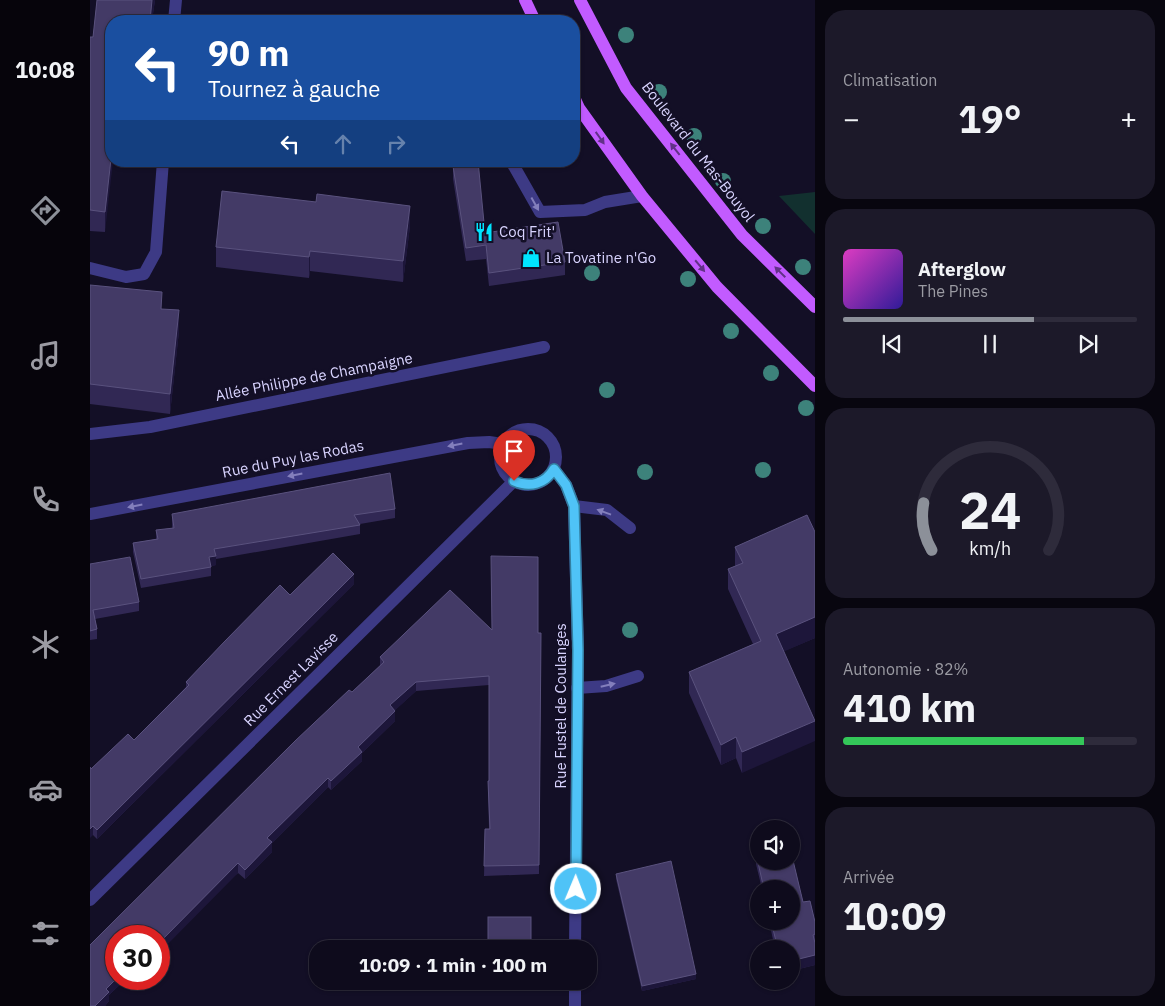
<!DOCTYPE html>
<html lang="fr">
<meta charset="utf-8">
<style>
:root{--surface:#0e0b1c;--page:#1c1929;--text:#f1f3f6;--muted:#9b9ba3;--line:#2e2b3b;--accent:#8c9099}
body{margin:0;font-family:"IBM Plex Sans",sans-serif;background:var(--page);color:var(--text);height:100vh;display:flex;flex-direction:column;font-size:19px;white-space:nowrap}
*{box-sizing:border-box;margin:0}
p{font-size:16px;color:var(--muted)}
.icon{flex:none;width:28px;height:28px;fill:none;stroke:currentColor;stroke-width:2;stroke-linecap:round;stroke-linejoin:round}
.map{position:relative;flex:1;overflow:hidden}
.side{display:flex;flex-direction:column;gap:10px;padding:10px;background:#08060f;width:350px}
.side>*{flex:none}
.top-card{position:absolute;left:15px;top:15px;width:475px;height:152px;border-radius:20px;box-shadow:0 1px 4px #0004,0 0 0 1px var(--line);background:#1a4fa0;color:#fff;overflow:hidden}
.tools{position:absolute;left:660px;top:820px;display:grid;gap:10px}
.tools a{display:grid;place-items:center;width:50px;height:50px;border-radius:50%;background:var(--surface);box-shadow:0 1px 4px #0004,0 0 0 1px var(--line);font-size:25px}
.speed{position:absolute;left:15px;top:925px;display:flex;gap:10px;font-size:25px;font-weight:700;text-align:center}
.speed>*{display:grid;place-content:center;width:65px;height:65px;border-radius:50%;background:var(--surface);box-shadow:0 1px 4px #0004,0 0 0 1px var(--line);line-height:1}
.speed .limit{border:8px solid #d22;background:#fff;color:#111}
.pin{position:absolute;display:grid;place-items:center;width:42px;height:42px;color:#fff;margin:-51px -21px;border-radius:50% 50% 50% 0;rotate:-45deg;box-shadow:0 0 5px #0007}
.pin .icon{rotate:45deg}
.me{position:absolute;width:55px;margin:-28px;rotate:1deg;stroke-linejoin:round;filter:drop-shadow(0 0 4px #0008)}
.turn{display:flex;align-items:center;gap:18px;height:105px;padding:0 20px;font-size:22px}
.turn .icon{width:65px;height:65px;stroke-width:2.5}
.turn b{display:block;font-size:35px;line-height:42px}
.lanes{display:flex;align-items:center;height:48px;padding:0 20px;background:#0003;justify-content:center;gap:25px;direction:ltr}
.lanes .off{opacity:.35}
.big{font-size:38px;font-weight:700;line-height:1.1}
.side .card{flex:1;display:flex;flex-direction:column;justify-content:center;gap:8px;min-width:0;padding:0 18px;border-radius:20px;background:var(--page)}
.side .dial{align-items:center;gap:0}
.dial svg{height:130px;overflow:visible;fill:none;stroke:var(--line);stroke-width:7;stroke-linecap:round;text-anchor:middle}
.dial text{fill:var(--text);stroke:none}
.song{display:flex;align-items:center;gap:15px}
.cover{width:60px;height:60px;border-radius:8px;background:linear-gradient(135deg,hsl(310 70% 55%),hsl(250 70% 35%))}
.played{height:5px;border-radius:2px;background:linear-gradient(90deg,var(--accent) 65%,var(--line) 65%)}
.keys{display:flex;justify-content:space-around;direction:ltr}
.heat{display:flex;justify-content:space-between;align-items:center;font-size:28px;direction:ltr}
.charge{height:8px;border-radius:4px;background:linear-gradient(90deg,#34c759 82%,var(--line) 0)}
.trip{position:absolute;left:219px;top:940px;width:288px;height:50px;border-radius:20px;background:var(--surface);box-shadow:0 1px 4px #0004,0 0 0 1px var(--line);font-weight:700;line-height:50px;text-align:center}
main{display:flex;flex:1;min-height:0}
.tab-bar{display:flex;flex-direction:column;width:90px;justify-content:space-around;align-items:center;background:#06040b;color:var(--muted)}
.tab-bar .icon{width:35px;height:35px}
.tab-bar .selected{color:var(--accent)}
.tab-bar b{font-size:22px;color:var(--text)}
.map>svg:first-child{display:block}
</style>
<main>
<nav class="tab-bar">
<b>10:08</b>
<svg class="icon selected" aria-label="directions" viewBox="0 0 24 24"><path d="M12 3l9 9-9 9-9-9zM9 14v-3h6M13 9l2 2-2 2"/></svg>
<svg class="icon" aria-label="music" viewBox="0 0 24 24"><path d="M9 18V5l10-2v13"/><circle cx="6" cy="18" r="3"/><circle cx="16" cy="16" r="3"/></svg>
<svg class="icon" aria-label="phone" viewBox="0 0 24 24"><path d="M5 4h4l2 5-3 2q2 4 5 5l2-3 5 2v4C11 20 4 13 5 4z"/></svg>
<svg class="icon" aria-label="climate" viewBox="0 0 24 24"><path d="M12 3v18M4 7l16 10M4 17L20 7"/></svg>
<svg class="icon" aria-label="car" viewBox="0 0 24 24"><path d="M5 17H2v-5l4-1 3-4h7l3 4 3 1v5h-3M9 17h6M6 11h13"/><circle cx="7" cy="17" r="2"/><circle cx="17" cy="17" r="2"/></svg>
<svg class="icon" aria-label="filters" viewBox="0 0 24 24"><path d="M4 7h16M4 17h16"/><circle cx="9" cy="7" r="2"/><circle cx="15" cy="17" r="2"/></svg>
</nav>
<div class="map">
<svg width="725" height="1006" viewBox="0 0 725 1006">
<rect width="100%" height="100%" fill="#130f26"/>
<polygon fill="#12302f" points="725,192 725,234 689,196"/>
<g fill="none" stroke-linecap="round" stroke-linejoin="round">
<g stroke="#3d3a85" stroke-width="12">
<polyline points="84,21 86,0"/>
<polyline points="421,161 450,212 495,210 515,202 552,196"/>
<polyline points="0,268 36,277 54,274 66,252 73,161"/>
<polyline points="0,434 60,427 454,347"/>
<polyline points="484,506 517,510 540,528"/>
<polyline points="487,688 516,686 548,676"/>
</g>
<g stroke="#3d3a85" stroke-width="12">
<circle cx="438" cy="457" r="28"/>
<polyline points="464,469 476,485 484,506 488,651 485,949"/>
<polyline points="0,514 378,443 399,442 413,444"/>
<polyline points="0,900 424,481"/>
<polyline points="485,1006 485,981"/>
</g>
<g stroke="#c25bff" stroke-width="12">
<polyline points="435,0 445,21"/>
<polyline points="490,0 536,88 652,235 725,307"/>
<polyline points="484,97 489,108 552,196 627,287 725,386"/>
</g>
</g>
<g fill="#3d827b">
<circle cx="536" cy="35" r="8"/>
<circle cx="569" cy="92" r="8"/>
<circle cx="604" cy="136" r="8"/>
<circle cx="633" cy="181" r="8"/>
<circle cx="673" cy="226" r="8"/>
<circle cx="713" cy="267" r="8"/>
<circle cx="502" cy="273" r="8"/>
<circle cx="598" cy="279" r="8"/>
<circle cx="641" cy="331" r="8"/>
<circle cx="681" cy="373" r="8"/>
<circle cx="517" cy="390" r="8"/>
<circle cx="716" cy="408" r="8"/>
<circle cx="673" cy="470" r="8"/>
<circle cx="555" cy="472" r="8"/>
<circle cx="540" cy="630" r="8"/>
</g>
<g fill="#312854">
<polygon points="7,0 65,0 62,21 21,21 15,232 0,231 0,37 3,37"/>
<polygon points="363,166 395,233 475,262 475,275 399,286 396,259 376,261 363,179"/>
<polygon points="320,226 313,282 220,271 219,278 126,267 126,247"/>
<polygon points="0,285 72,309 89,331 80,414 0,404"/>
<polygon points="305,509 305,518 270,524 270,534 126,559 126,565 121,566 121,576 51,588 43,552 43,543 66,539 66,530 82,528 82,514"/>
<polygon points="725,532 725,638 694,651 652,773 646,758 631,765 599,693 599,672 663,644 638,589 638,569 645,566 645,547"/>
<polygon points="0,564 49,602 49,611 5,619 7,629 7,639 0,640"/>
<polygon points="264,584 7,839 3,835 1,769 44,740 96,687 96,682 200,595"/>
<polygon points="402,630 451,633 449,874 394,876 395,829 399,829 398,791 398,781 399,781 399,685 326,691 305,710 305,721 272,753 272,761 241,790 238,787 182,843 182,852 155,879 148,873 69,936 26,979 36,979 19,995 19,1001 15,1006 0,1006 262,692 290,666 290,657"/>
<polygon points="701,852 713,902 720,901 725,922 725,965 701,971 701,949 685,949 679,921 701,921 701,889 672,889 666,864 666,854 669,854 669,861 701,861"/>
<polygon points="526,874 606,979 552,991 526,879"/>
</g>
<g fill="#1d163a">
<polygon points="62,0 65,0 62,21 60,21"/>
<polygon points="21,161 23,161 15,232 15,212"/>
<polygon points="320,206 320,226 313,282 313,261"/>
<polygon points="220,251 220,271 219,278 219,257"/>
<polygon points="89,310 89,331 80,414 80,394"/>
<polygon points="126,556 126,565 119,567 119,557"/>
<polygon points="264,574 264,584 7,839 7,830"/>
<polygon points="725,617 725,638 686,655 686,634"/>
<polygon points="326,682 326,691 300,715 300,705"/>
<polygon points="305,711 305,721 272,753 272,761 241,790 241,781 268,747"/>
<polygon points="725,721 725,741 652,773 652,752"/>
<polygon points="646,737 646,758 631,765 631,745"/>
<polygon points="238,778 238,787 182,843 182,852 155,879 155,870 177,838"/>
<polygon points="3,826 3,835 0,838 0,829"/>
<polygon points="148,863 148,873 69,953 69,943"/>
<polygon points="725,955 725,965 701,971 701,961"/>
<polygon points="606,974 606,979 552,991 552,986"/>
<polygon points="26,979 36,979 19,995 19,1001 15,1006 5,1006 16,989"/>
</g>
<g fill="#433a66" stroke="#5a527e">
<polygon points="7,0 62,0 60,21 21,21 21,159 15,212 0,210 0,37 3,37"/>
<polygon points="364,161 388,161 395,233 468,222 475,262 399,273 396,245 376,248 363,166"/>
<polygon points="132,191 226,202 227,194 320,206 313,261 220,251 219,257 126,247"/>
<polygon points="0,285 72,292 71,309 89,310 80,394 0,384"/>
<polygon points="300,473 305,509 264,515 270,525 124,549 126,556 119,557 121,567 51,579 43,543 68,539 66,530 84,528 82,514"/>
<polygon points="717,515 725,532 725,617 686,634 725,721 652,752 646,737 631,745 599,672 671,641 638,569 653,563 645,547"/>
<polygon points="243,553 264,574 7,830 3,826 0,829 0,767 1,769 38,734 44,740 99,685 96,682 135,641 190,585 200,595"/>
<polygon points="401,556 448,557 448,633 451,633 449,865 394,866 395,829 400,829 398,781 399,781 399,676 326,682 300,705 305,711 268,747 272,752 241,781 238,778 177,838 182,842 155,870 148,863 69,943 69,936 26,936 26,979 16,989 19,992 5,1006 0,1006 0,945 205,741 259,690 262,692 294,662 290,657 360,590 402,630"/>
<polygon points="40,557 49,602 3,610 7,629 0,631 0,564"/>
<polygon points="701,852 713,902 720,901 725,922 725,934 723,935 725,943 725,955 701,961 701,949 688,949 681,921 701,921 701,889 674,889 666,854 669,854 669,861 701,861"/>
<polygon points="581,861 606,974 552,986 526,874"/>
<rect x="398" y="917" width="43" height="32"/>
</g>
<defs><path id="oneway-solid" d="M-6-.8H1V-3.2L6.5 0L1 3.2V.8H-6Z" transform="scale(1.25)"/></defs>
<g fill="#623188">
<use href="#oneway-solid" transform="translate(510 138) rotate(55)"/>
<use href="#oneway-solid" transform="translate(585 149) rotate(-128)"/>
<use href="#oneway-solid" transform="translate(610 266) rotate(50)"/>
<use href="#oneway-solid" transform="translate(690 272) rotate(-135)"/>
</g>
<g fill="#837fbc">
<use href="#oneway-solid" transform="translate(445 204) rotate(61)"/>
<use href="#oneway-solid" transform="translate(365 445) rotate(169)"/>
<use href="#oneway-solid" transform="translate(205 475) rotate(169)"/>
<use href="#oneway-solid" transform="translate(45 506) rotate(169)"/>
<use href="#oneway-solid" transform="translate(514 512) rotate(-160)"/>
<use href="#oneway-solid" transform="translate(518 685) rotate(-13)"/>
</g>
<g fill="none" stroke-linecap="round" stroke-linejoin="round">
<g stroke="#337fa1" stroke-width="12">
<path id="route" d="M424,481C440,488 455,484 464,469L476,485L484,506L488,650L486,889"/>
</g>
<use href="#route" stroke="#4fc3f7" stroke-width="9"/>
</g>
<defs>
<g id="restaurant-bare" transform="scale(1.5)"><path d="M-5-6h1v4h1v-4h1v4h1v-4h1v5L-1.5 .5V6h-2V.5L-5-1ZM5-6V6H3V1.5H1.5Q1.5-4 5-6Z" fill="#00e5ff" stroke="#130f26" stroke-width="2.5" paint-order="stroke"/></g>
<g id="shop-bare" transform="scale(1.5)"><path d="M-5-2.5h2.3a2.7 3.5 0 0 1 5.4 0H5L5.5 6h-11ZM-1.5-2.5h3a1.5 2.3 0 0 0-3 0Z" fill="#00e5ff" stroke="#130f26" stroke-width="2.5" paint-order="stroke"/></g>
</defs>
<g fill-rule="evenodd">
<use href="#restaurant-bare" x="394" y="232"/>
<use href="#shop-bare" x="441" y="258"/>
</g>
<g text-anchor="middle" stroke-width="5" stroke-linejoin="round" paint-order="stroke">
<g font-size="15" fill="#d9d4ff" stroke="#130f26">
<text transform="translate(608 152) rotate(52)" y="5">Boulevard du Mas-Bouyol</text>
<text transform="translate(224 377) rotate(-11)" y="5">Allée Philippe de Champaigne</text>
<text transform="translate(203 459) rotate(-11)" y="5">Rue du Puy las Rodas</text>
<text transform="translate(201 679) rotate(-45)" y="5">Rue Ernest Lavisse</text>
<text transform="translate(471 706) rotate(-90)" y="5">Rue Fustel de Coulanges</text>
</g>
<g font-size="15" fill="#d9d4ff" stroke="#130f26" text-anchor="start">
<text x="409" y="237">Coq Frit'</text>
<text x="456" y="263">La Tovatine n'Go</text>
</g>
</g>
</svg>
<div class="tools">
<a><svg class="icon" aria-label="sound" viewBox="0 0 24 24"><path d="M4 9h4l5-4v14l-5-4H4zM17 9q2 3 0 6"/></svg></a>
<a>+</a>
<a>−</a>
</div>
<div class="speed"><div class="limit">30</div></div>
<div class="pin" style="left:424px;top:481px;background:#d93025"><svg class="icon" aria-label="arrive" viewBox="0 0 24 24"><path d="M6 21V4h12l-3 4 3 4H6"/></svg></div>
<svg class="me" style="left:486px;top:889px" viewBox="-20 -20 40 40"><circle r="17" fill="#4fc3f7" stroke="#fff" stroke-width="3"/><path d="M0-11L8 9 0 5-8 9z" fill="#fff"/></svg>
<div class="trip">10:09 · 1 min · 100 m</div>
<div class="top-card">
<div class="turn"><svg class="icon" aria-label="left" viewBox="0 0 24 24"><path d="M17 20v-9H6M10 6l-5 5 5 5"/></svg><div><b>90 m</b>Tournez à gauche</div></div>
<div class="lanes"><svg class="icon" aria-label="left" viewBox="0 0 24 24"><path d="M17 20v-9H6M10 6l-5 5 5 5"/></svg><svg class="icon off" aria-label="ahead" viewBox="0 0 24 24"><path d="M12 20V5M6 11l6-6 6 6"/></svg><svg class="icon off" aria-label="right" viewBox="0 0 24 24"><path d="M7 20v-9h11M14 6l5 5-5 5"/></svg></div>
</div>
</div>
<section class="side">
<div class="card"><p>Climatisation</p>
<div class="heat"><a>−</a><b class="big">19°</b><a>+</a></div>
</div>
<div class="card">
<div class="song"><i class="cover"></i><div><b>Afterglow</b><p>The Pines</p></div></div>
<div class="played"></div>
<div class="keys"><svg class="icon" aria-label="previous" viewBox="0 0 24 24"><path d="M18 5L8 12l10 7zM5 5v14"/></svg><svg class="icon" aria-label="pause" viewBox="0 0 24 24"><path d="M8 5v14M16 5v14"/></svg><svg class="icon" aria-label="next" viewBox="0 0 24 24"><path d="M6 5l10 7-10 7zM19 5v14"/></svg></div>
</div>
<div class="card dial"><svg viewBox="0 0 100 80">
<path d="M14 69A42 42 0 1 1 86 69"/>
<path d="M14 69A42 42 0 0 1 9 40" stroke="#8c9099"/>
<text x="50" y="56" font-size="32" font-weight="700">24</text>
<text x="50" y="72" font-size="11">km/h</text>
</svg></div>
<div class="card"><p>Autonomie · 82%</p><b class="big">410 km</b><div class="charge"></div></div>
<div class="card"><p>Arrivée</p><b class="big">10:09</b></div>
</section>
</main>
